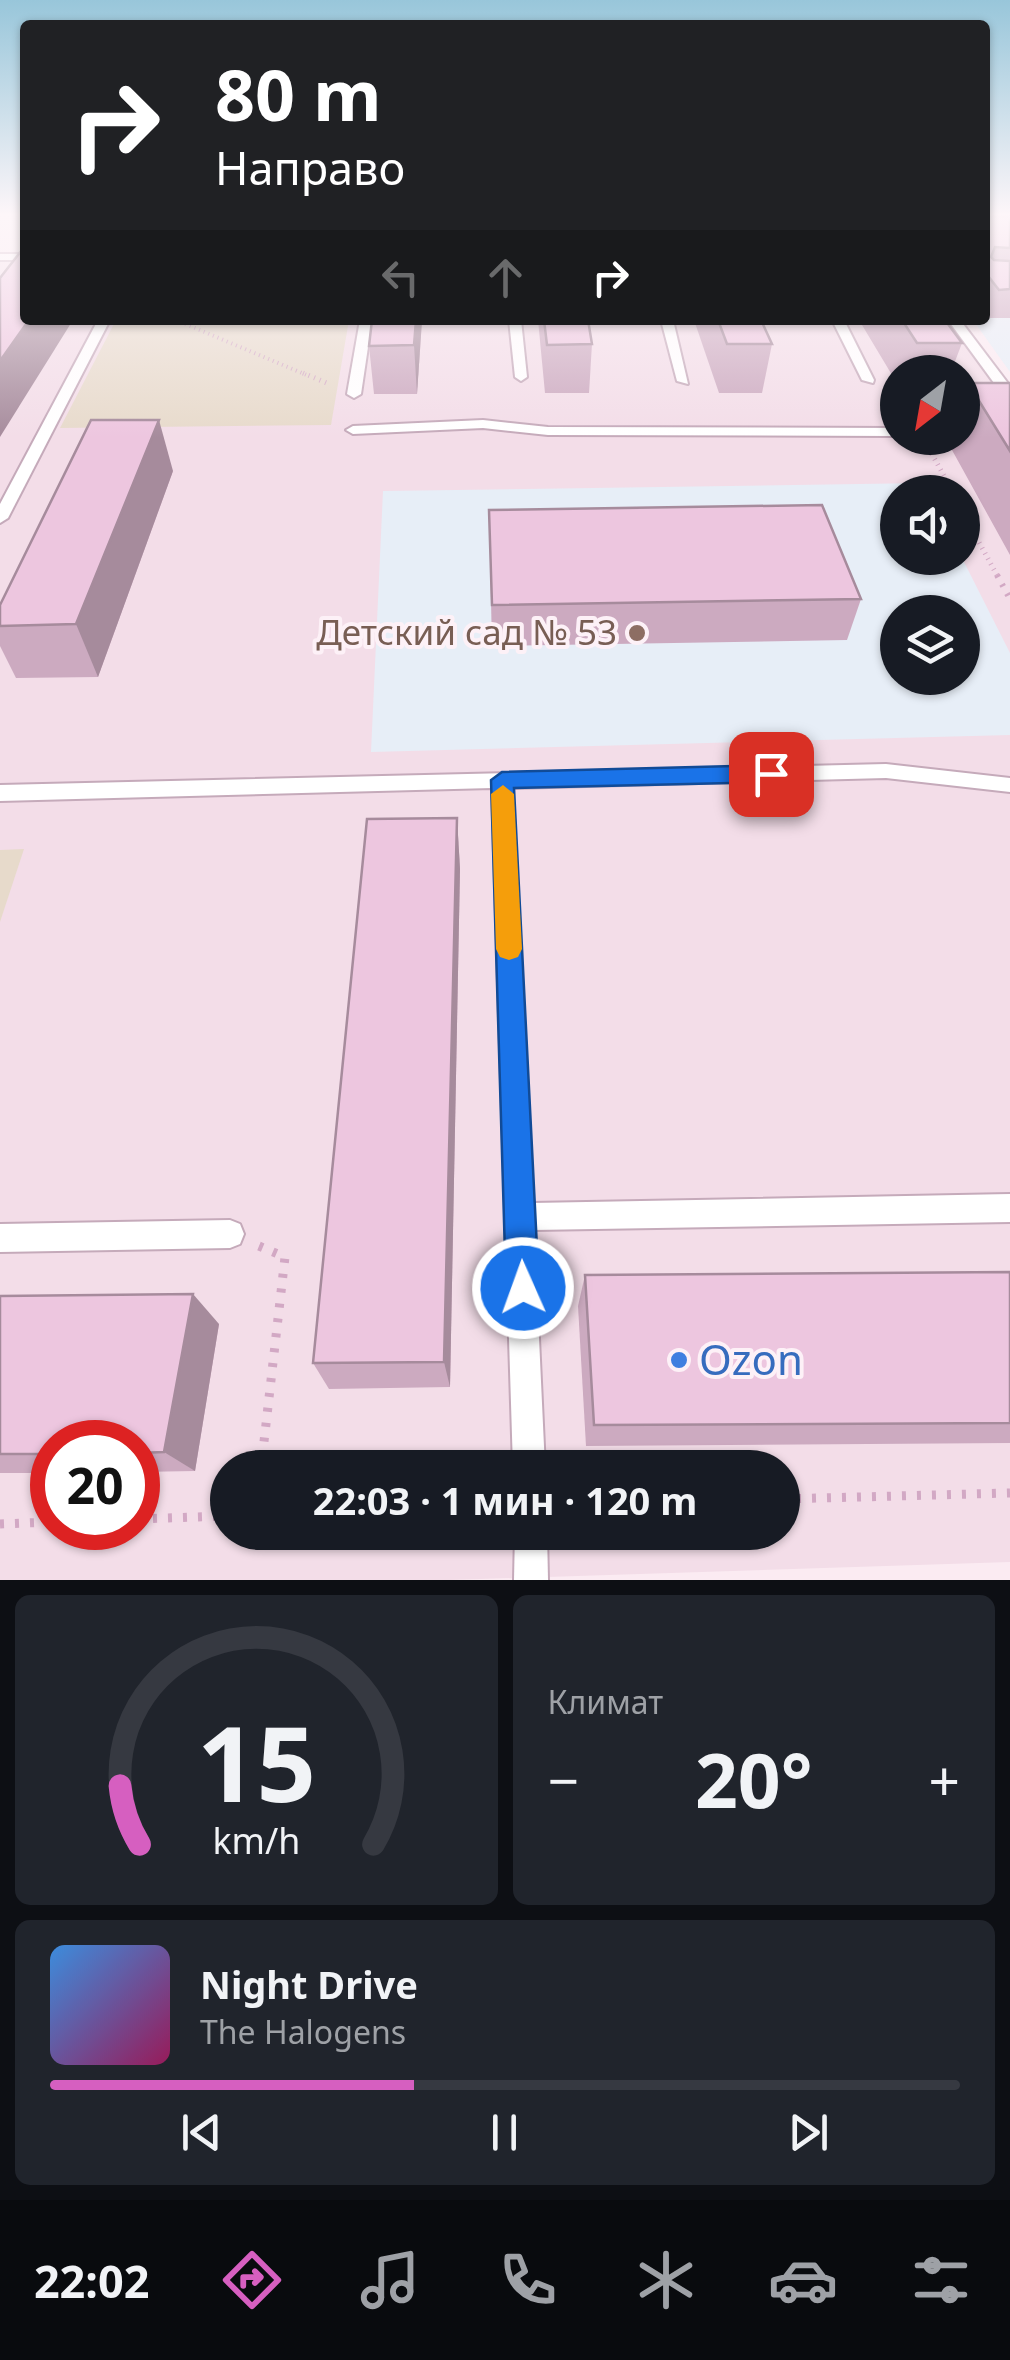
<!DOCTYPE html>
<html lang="ru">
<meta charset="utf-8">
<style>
:root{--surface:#171b24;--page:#20242c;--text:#f1f3f6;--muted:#9ea1a6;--line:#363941;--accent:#d65fc0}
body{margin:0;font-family:"Noto Sans",sans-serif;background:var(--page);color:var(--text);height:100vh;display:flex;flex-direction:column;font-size:38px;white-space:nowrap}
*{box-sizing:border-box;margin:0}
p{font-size:32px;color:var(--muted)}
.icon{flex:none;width:55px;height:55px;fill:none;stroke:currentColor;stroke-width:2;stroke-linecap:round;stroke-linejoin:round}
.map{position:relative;height:1580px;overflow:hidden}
.side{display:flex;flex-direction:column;gap:15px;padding:15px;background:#0d0f14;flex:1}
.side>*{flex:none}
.banner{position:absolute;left:20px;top:20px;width:970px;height:305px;border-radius:10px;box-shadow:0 2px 8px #0004;background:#202124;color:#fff;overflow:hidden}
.needle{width:65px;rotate:211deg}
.tools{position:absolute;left:880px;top:355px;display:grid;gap:20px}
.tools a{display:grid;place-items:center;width:100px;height:100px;border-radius:50%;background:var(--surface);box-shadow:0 2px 8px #0004;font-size:50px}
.speed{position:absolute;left:30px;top:1420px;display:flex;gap:20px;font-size:50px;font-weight:700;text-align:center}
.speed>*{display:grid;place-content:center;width:130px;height:130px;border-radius:50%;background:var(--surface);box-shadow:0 2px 8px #0004;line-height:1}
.speed .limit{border:15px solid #d22;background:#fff;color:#111}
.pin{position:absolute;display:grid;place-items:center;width:85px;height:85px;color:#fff;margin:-42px;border-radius:20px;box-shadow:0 5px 15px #0006}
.me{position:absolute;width:110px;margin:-55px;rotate:358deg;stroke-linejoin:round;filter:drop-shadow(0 0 8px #0008)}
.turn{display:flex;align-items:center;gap:35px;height:210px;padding:0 30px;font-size:45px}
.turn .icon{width:130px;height:130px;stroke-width:2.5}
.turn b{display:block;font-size:70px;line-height:85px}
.lanes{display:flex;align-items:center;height:95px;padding:0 30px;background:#0003;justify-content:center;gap:50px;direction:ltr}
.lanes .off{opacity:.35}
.big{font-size:75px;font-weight:700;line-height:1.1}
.side .tile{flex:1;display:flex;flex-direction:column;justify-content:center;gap:15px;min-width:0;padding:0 35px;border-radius:15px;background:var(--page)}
.side .dial{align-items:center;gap:0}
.dial svg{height:260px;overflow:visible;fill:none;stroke:var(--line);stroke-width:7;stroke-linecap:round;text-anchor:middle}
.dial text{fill:var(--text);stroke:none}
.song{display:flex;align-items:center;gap:30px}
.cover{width:120px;height:120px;border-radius:15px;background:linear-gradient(135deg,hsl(210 70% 55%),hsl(330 70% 35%))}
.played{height:10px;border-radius:5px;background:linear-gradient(90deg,var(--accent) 40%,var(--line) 40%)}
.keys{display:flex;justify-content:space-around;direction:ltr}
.heat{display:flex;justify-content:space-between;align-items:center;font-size:55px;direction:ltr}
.side .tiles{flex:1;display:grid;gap:15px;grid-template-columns:1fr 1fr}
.tile:last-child{grid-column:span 2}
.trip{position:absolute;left:210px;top:1450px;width:590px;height:100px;border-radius:50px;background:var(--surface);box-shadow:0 2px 8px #0004;font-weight:700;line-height:100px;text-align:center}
.menu{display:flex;height:160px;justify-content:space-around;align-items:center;background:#090b0e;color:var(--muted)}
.menu .icon{width:70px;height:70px}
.menu .selected{color:var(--accent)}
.menu b{font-size:45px;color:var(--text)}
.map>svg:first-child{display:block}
</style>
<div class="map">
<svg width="1010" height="1580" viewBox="0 0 1010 1580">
<rect width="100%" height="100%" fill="#fbebf2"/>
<path fill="#f3dde8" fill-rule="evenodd" d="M0,261H25V320H946L1010,408V1562L450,1580H0ZM898,372H962V438H898ZM898,492H962V558H898ZM898,612H962V678H898ZM52,1442H138V1528H52ZM228,1468H782V1532H228Z"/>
<g fill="#e7eef7" fill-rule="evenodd">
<polygon points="985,216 1010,216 1010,372 973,320 985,320"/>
<path d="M925,483L930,492H898V558H962L1010,653V735L371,752L383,491ZM898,612H962V678H898Z"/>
</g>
<g fill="#e7dacb">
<polygon points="116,320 349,320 331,425 60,428"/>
<polygon points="24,849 0,922 0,850"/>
</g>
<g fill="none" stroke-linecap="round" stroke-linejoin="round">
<g stroke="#c5aaba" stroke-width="4">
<g id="service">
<rect x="0" y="254" width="25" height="6"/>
<polygon points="98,320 110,320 8,518 0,523 0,504"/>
<polygon points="360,320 372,320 361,394 354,398 347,394"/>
<polygon points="509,320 521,320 527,377 521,381 515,377"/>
<polygon points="661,320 673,320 688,384 677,381"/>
<polygon points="832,320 844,320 874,380 873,383 862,380"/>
<polygon points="948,320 960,320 1010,386 1010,399 1005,398"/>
<polygon points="483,420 548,427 898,428 898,436 548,435 483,428 353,434 346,430 353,426"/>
<polygon points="886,764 1010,778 1010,792 886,778 512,788 532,1203 1010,1194 1010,1222 534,1230 545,1468 513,1468 492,788 0,801 0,785"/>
<polygon points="230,1220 240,1224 244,1234 240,1244 230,1248 0,1252 0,1224"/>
<polygon points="515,1532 547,1532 548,1580 514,1580"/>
</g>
</g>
<polyline stroke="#d2a8c4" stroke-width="4" stroke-dasharray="1 4" stroke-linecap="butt" points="176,320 309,376"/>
<g stroke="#d2a8c4" stroke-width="5" stroke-dasharray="1 5" stroke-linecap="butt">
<polyline points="303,373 329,384"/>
<polyline points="923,438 953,492"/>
<polyline points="962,511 998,577"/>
</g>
<polyline stroke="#d2a8c4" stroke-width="6" stroke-dasharray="2.5 8" stroke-linecap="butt" points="997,575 1010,599"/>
<g stroke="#d2a8c4" stroke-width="9" stroke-dasharray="4 11" stroke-linecap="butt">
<polyline points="259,1246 285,1257 261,1468"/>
<polyline points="782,1499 1010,1493"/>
<polyline points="138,1519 228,1516"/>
<polyline points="0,1524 52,1522"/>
</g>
<use href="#service" fill="#fff" fill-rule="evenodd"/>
</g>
<g fill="#ccaac0">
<polygon points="985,216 1010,216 1010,318 989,318 985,312"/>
<polygon points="422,320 417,394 374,394 369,346"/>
<polygon points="538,320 588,320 592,344 589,393 545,393"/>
<polygon points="694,320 761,320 772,344 762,393 719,393"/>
<polygon points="859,320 945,320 962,343 951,372 898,372 898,385"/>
<polygon points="968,383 1010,383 1010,555 947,441 949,438 962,438 962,399"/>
<polygon points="173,471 98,677 16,678 0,646 0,605"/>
<polygon points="489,510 861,599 847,640 492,646"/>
<polygon points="457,818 460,869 450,1387 329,1389 313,1363"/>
<polygon points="1010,1272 1010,1443 586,1446 578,1306 585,1275"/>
<polygon points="0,1296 219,1324 195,1471 138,1472 138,1442 52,1442 52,1473 0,1473"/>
</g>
<g fill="#a68b9c">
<polygon points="29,320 73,320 0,437 0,361"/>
<polygon points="416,320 422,320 417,394 414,345"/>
<polygon points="159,420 173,471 98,677 76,624"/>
<polygon points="457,818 460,869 450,1387 444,1362"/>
<polygon points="193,1294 219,1324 195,1471 164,1452"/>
</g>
<g fill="#edc6df" stroke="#a68b9c" stroke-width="2.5">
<polygon points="985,216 1010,216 1010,248 995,247 991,257 994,260 1010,261 1010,289 999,290 985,272"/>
<polygon points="25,246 25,320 29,320 0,361 0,278"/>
<polygon points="372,320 416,320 414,345 369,346"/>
<polygon points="544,320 588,320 592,344 547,345"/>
<polygon points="718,320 761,320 772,344 727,344"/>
<polygon points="902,320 945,320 962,343 917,343"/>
<polygon points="968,383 1010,383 1010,451"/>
<polygon points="91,420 159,420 76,624 0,626 0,605"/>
<polygon points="822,505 861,599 492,605 489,510"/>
<polygon points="457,818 444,1362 313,1363 367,819"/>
<polygon points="1010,1272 1010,1423 594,1425 585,1275"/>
<polygon points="193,1294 164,1452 138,1453 138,1442 52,1442 52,1454 0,1454 0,1296"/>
</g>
<linearGradient id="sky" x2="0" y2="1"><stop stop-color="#98c6da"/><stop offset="0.49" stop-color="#fdf6f9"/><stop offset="1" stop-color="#fdf6f9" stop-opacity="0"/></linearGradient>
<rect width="1010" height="438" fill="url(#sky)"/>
<polygon fill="#1a73e8" stroke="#114b97" stroke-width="2.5" points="771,765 782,774 771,782 514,788 539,1288 534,1300 523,1305 511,1300 506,1288 491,780 502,772"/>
<polygon fill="#f59e0b" points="503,785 514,794 522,949 518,957 509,960 500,957 496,949 491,794"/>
<circle fill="#8d6e63" stroke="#fdf1f7" stroke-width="4" cx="637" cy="633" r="10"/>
<circle fill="#3f7fe0" stroke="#fdf1f7" stroke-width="4" cx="679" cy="1360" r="10"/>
<g text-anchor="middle" stroke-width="8" stroke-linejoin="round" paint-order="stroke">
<g font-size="35" fill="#785e54" stroke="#fdf1f7" text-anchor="end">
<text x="617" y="645">Детский сад № 53</text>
</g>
<g font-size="42" fill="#366cbe" stroke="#fdf1f7" text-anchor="start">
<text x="699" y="1375">Ozon</text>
</g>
</g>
</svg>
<div class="tools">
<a><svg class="needle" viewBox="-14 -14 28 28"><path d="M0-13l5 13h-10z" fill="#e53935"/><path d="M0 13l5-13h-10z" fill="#9ea1a6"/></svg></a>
<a><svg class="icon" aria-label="sound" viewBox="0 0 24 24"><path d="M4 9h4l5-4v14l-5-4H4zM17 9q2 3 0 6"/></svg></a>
<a><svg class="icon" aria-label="layers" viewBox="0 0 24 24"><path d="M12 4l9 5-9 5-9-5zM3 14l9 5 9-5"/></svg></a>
</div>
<div class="speed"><div class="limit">20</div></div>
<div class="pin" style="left:771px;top:774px;background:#d93025"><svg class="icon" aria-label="arrive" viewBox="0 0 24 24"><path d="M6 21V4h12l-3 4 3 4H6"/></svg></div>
<svg class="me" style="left:523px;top:1288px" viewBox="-20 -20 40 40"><circle r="17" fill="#1a73e8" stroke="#fff" stroke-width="3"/><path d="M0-11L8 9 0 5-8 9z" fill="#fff"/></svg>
<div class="trip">22:03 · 1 мин · 120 m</div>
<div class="banner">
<div class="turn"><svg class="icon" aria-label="right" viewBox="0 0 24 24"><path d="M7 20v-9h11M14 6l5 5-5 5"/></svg><div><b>80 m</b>Направо</div></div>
<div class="lanes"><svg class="icon off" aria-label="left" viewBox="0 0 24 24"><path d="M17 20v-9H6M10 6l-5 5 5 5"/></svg><svg class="icon off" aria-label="ahead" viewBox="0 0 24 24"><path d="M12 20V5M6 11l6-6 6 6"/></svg><svg class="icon" aria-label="right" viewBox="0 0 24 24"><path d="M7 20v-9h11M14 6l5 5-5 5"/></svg></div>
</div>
</div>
<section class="side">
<div class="tiles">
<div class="tile dial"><svg viewBox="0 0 100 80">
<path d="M14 69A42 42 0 1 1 86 69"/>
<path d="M14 69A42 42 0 0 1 8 51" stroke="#d65fc0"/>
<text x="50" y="56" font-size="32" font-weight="700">15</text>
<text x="50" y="72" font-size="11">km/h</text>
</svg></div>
<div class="tile"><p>Климат</p>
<div class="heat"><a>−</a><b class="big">20°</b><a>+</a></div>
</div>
<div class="tile">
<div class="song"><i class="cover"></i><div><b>Night Drive</b><p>The Halogens</p></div></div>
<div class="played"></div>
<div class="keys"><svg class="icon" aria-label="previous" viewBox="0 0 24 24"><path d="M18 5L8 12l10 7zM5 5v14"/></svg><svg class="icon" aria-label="pause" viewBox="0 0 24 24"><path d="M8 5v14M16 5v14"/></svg><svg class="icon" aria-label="next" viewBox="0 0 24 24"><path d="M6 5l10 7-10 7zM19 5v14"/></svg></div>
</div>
</div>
</section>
<nav class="menu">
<b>22:02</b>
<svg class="icon selected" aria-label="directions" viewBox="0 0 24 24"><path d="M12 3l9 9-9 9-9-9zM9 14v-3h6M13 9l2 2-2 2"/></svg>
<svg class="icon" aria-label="music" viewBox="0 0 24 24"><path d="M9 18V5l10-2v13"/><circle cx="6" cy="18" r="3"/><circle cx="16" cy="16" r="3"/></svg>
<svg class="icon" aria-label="phone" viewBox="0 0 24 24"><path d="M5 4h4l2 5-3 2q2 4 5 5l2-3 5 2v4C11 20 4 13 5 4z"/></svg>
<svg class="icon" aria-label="climate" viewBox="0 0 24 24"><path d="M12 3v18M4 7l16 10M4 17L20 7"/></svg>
<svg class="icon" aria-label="car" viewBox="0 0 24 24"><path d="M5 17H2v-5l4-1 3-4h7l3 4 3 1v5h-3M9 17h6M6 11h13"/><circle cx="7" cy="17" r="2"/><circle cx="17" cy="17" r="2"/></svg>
<svg class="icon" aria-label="filters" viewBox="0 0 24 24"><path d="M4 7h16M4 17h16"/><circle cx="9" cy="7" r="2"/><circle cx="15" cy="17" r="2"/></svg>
</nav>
